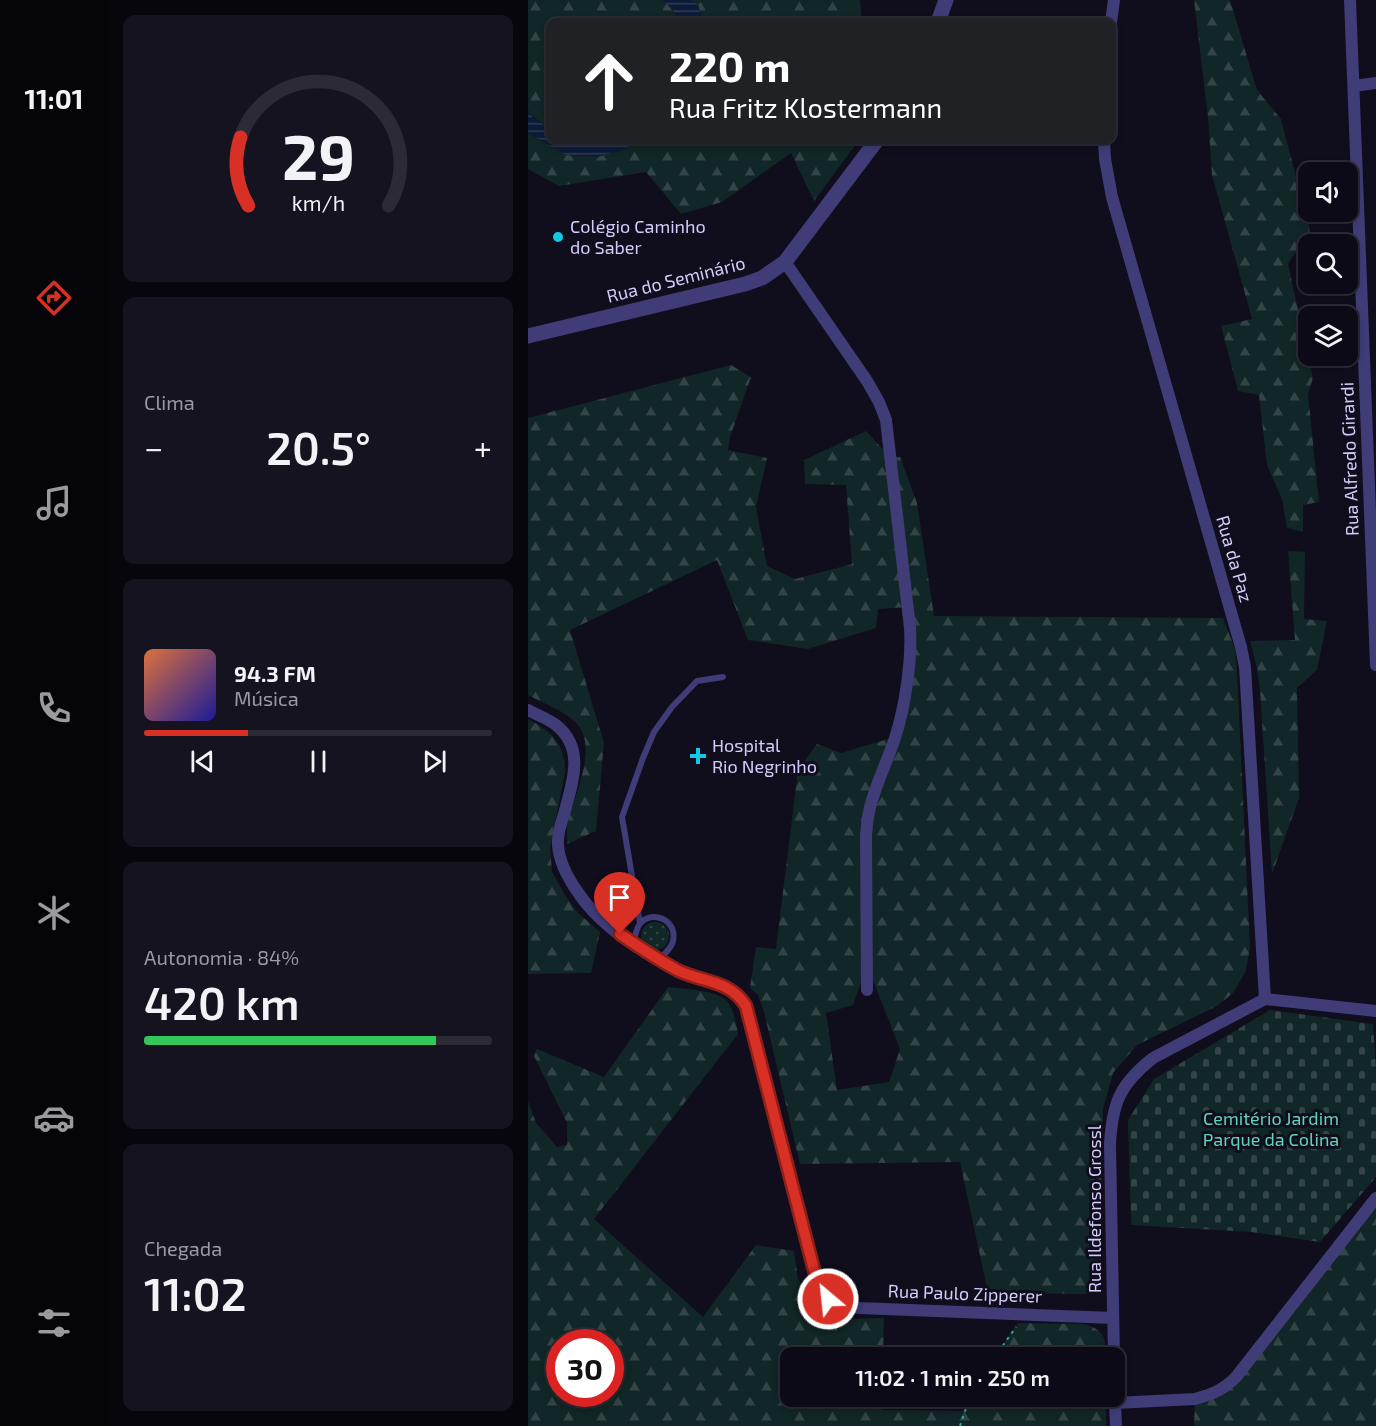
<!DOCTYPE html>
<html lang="pt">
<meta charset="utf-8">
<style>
:root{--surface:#0c0a16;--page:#15131f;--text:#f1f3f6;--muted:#9a9aa1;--line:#2c2b35;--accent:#d93025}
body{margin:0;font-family:"Exo 2",sans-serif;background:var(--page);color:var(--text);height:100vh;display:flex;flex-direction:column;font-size:22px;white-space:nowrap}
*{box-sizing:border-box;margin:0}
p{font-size:20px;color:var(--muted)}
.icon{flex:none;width:33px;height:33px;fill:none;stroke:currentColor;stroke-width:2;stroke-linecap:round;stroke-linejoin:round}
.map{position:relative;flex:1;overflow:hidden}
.panel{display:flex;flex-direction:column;gap:15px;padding:15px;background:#07060c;width:420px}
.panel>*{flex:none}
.guide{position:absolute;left:18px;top:18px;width:570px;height:126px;border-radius:12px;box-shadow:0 3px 9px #0003,0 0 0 2px var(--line);background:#202124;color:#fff;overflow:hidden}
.tools{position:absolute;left:770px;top:162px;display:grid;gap:12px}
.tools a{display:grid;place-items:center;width:60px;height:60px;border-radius:12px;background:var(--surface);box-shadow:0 3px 9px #0003,0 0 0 2px var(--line);font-size:30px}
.speed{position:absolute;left:18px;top:1329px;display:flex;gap:12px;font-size:30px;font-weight:700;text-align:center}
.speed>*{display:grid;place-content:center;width:78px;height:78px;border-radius:50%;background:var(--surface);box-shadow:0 3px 9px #0003,0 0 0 2px var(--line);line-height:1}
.speed .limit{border:9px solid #d22;background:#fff;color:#111}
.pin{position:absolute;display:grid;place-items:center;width:51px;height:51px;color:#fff;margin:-62px -26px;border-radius:50% 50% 50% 0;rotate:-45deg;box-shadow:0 0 6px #0007}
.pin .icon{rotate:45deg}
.me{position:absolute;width:66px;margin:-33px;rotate:332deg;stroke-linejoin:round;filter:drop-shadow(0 0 4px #0008)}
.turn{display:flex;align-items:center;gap:21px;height:126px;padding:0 24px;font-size:27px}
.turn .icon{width:78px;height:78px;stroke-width:2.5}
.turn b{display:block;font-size:42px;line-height:51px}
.big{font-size:45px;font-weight:600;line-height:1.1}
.panel .widget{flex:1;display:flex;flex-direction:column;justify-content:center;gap:9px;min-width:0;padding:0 21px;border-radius:12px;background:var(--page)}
.panel .dial{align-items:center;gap:0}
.dial svg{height:156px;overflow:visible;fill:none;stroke:var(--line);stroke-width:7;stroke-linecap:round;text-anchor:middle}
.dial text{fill:var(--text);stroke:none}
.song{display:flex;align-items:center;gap:18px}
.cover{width:72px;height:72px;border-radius:9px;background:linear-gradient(135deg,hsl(20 70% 55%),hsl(240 70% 35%))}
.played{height:6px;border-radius:3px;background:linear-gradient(90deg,var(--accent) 30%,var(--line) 30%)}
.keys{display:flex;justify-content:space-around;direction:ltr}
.heat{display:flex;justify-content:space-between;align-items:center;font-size:33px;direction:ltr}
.charge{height:9px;border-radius:4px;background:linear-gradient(90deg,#34c759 84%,var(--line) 0)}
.trip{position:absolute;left:252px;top:1347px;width:345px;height:60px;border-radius:12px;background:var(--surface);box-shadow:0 3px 9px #0003,0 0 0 2px var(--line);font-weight:600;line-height:60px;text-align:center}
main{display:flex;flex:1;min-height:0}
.tab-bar{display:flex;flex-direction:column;width:108px;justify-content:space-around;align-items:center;background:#050409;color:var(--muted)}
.tab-bar .icon{width:42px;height:42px}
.tab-bar .selected{color:var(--accent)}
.tab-bar b{font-size:27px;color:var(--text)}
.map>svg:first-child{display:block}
</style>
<main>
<nav class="tab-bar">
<b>11:01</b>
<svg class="icon selected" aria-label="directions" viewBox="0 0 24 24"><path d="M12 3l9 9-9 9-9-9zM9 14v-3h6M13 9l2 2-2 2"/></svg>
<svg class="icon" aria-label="music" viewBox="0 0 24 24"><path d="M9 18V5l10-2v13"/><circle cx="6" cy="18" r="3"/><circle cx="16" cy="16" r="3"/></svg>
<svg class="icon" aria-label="phone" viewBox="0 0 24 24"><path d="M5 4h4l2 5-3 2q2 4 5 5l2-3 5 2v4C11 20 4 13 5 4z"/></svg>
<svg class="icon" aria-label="climate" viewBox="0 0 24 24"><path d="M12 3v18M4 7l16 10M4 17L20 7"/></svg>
<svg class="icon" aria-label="car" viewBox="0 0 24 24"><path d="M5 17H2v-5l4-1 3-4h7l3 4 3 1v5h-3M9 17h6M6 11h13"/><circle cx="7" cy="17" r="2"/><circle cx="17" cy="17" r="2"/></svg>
<svg class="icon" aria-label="filters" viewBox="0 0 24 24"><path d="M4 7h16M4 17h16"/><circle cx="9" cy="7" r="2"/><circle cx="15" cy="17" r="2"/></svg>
</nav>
<section class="panel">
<div class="widget dial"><svg viewBox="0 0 100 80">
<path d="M14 69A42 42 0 1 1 86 69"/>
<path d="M14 69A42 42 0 0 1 10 34" stroke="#d93025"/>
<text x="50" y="56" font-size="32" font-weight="700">29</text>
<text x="50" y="72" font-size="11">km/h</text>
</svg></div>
<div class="widget"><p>Clima</p>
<div class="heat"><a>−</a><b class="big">20.5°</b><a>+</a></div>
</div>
<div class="widget">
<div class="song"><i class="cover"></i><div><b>94.3 FM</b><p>Música</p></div></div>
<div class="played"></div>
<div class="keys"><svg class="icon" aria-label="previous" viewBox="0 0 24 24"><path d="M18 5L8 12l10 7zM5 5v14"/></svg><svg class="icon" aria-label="pause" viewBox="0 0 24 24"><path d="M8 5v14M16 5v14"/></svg><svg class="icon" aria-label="next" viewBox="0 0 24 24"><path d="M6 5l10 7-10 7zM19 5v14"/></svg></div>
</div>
<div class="widget"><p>Autonomia · 84%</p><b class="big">420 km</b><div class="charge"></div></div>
<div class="widget"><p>Chegada</p><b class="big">11:02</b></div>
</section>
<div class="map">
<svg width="848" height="1426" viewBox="0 0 848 1426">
<defs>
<pattern id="grass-dots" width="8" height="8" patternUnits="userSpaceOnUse" patternTransform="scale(1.5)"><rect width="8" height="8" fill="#112626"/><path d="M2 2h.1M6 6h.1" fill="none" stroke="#334446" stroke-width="1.8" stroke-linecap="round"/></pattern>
<pattern id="forest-firs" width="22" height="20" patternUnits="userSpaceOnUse" patternTransform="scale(1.5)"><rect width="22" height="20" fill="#112626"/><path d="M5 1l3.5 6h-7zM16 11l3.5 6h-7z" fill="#334446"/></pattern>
<pattern id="cemetery-stones" width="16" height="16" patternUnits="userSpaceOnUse" patternTransform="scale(1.5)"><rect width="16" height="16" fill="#112626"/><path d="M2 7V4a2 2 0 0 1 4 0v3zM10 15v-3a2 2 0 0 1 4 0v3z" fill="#334446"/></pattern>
<pattern id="water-rules" width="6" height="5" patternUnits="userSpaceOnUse" patternTransform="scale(1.5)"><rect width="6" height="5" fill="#0c1b37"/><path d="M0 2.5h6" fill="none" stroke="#2e3b55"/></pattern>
</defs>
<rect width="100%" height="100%" fill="#100d1d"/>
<circle fill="url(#grass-dots)" cx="127" cy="936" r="14"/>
<g fill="url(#forest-firs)" fill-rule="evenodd">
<polygon points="0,0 134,0 140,5 154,22 22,22 22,128 5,117 0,110"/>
<polygon points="164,0 332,0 334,22 175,22 170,5"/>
<polygon points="666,0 702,0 729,90 753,119 782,230 760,264 785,378 780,394 791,502 775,505 775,532 759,528 754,499 739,465 731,395 710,391 693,326 724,319 684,175 680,118"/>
<polygon points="0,133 38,155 69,157 98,149 104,140 331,140 286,201 263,153 194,202 153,214 118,172 31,186 0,169"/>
<path d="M203,365L223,377L202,437L200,450L239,458L228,507L239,566L267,579L324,564L318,485L277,484L276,460L338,431L363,458L372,457L389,503L406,616L695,618L707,649L709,670L722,948L717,973L705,993L689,1006L609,1045L585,1073L575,1109L573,1280C570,1288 567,1291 559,1294L460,1293L432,1162L272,1164L236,1012L230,995L222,988L228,947L248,949L270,770L289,744L313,753L367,737L373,715L379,607L350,609L348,628L280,649L220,640L189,560L42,630L76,743L68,831L39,844C39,836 38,828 40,821C47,793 73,742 45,720C32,709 15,703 0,695V418ZM339,965L372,1049L361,1082L309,1090L298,1013L325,1005Z"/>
<polygon points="760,551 777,552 776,619 799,621 789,670 769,688 771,798 744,874 732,690 729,668 722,641 767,640"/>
<path d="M0,719C24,732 37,743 37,772L22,849L24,872L37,895L49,912L72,932L63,973L0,974Z"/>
<path d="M140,987C155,989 191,990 200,1002C206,1011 208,1023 210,1034L66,1219L175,1317L228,1245L266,1251L270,1279L283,1299L297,1313L314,1319L356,1318L355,1357L262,1358V1396L355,1397V1410L437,1411L442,1397H578V1426H0V1101L8,1123L29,1147L39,1145V1123L6,1056L9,1049L76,1077ZM82,1342V1394H32V1342Z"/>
<polygon points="848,1198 848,1426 666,1426 667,1399 688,1392"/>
<path d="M490,1323L555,1324C576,1329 578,1338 578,1357H466Z"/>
</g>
<polygon fill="url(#cemetery-stones)" points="742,1010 845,1024 848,1069 848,1177 792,1242 723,1232 603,1225 600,1120 626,1079"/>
<g fill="url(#water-rules)">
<polygon points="134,0 164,0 170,5 175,22 154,22 140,5"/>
<polygon points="0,110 5,118 22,128 22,140 104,140 98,149 69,157 38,155 0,133"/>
</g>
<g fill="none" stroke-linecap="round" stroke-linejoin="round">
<g stroke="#36a6a2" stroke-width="2" stroke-dasharray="3 4.5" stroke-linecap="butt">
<polyline points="466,1358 488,1327"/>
<polyline points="432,1426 442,1396"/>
</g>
<g stroke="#403c78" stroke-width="6">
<polyline points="112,923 94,817 115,758 126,732 144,707 169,681 195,677"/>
<path d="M105,943C107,937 108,930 111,925C123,908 150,920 145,941C144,948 136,954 131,960"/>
</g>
<g stroke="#403c78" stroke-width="12">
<polyline points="822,0 848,665"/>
<polyline points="583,22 586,0"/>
<polyline points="826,86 848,83"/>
<polyline points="576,140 577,159 584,197 713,647 717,667 737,999"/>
<path d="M257,262L339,381L351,402L358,420L382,628C384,661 377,707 367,738C359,763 346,787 341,812C339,820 339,828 338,835L339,990"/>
<path d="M0,710C9,715 20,719 28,725C58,749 44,783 36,814C33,824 29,834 30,845C31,861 40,878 49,891C71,925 115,954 152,971C178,983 201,980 218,1006L284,1266C294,1296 299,1304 331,1308L585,1318"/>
<polyline points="737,999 848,1011"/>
<path d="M586,1358L582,1145C584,1103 592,1084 625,1058L737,999"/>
<polyline points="586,1381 588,1426"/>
<path d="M587,1403L667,1399C685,1394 695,1390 708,1377L848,1198"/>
</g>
<g stroke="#403c78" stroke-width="15">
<polyline points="410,22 418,0"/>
<polyline points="0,336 217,284 234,278 257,262 349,140"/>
</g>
</g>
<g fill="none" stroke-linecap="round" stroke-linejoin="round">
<g stroke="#8d1f18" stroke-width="15">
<path id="route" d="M92,934C111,947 129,959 149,970C175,983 201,979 218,1006L285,1266L291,1288L300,1299"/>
</g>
<use href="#route" stroke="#d93025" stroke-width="10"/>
</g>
<g fill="#12c8e2" stroke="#100d1d" stroke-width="2">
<circle cx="30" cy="237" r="6"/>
<path d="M167 747h6v6h6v6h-6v6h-6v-6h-6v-6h6z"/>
</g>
<g text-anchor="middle" stroke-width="6" stroke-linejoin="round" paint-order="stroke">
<g font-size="18" fill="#d3cdfb" stroke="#100d1d" text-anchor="start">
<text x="42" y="233">Colégio Caminho<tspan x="42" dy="21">do Saber</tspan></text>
<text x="184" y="752">Hospital<tspan x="184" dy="21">Rio Negrinho</tspan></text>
</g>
<g font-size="18" fill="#d3cdfb" stroke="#100d1d">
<text transform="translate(148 280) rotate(-14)" y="6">Rua do Seminário</text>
<text transform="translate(822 459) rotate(-92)" y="6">Rua Alfredo Girardi</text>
<text transform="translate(706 559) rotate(74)" y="6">Rua da Paz</text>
<text transform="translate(567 1209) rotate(-90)" y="6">Rua Ildefonso Grossl</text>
<text transform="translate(437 1294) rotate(2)" y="6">Rua Paulo Zipperer</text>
</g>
<g font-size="18" fill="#60d4ba" stroke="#100d1d">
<text x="743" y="1125">Cemitério Jardim<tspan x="743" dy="21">Parque da Colina</tspan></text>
</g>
</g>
</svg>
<div class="tools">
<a><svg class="icon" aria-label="sound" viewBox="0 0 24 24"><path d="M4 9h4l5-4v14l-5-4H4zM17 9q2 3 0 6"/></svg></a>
<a><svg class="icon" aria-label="search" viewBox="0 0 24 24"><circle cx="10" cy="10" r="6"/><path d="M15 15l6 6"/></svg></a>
<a><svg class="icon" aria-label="layers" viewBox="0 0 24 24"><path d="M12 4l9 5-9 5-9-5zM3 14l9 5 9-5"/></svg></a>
</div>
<div class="speed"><div class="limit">30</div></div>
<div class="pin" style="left:92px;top:934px;background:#d93025"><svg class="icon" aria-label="arrive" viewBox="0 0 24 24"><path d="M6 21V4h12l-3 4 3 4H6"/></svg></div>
<svg class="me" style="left:300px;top:1299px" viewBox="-20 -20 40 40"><circle r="17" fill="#d93025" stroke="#fff" stroke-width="3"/><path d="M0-11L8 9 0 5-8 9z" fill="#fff"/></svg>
<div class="trip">11:02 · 1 min · 250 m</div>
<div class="guide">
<div class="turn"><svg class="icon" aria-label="ahead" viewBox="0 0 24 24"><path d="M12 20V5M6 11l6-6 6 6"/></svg><div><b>220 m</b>Rua Fritz Klostermann</div></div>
</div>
</div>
</main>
